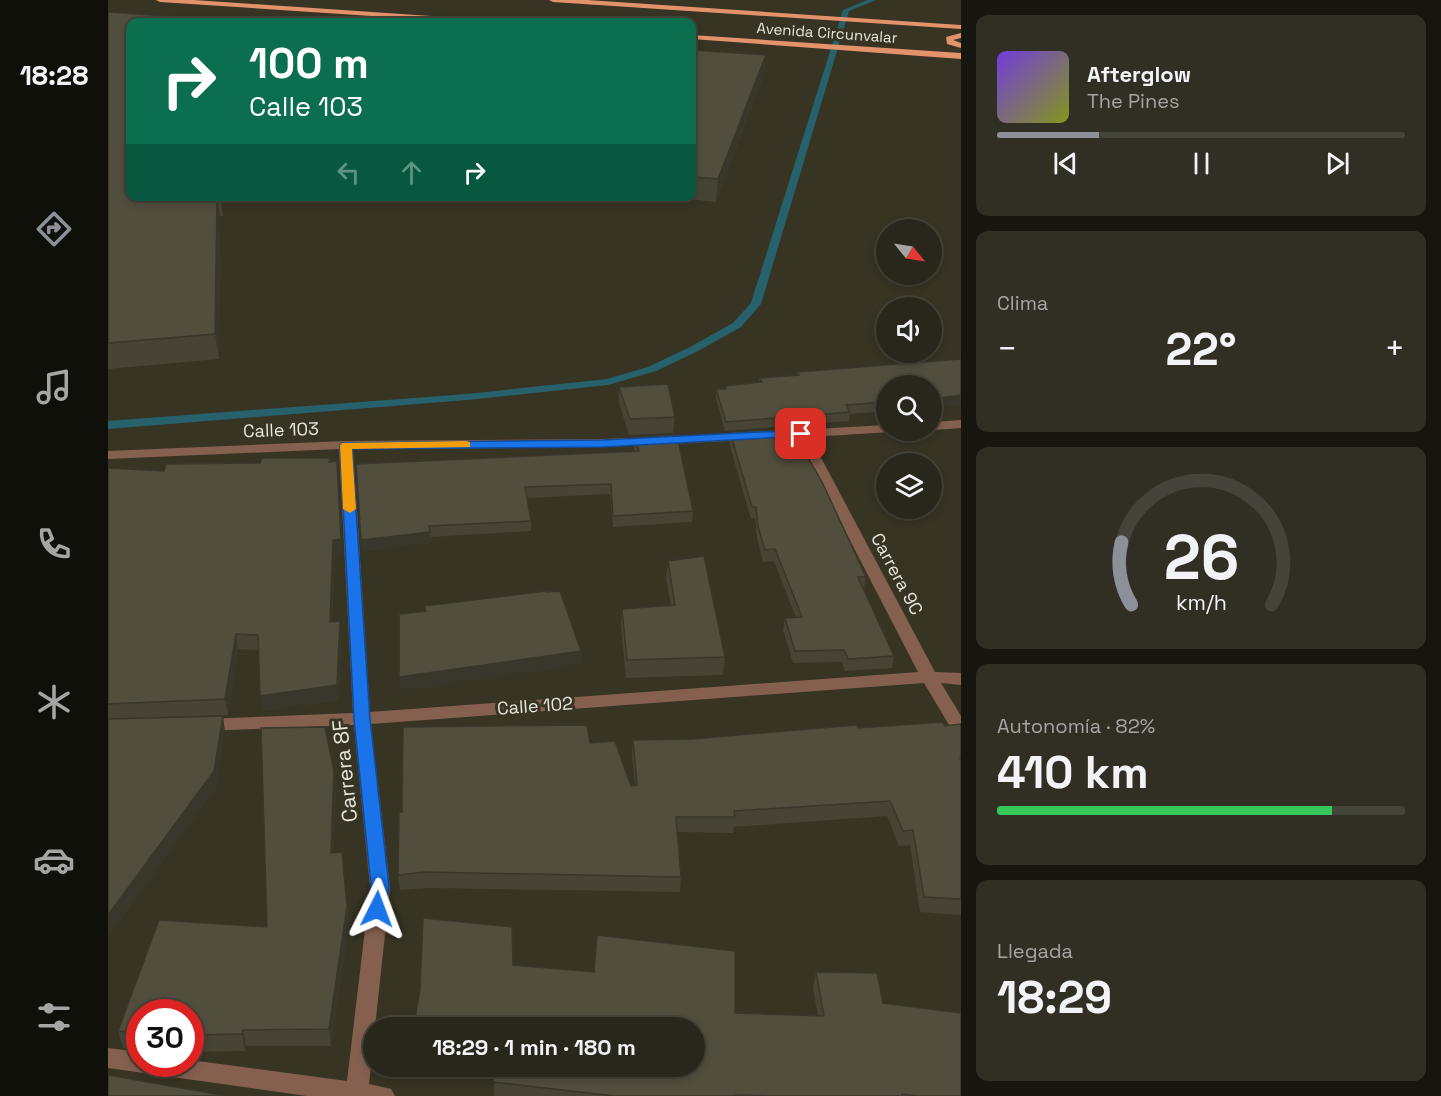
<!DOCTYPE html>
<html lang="es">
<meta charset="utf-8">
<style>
:root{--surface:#29271b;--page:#312f24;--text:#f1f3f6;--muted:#a5a5a3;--line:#45443a;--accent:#8c9099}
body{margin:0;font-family:"Space Grotesk",sans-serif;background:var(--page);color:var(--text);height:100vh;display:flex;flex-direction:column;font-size:22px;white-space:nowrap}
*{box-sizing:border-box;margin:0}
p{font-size:20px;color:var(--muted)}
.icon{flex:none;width:33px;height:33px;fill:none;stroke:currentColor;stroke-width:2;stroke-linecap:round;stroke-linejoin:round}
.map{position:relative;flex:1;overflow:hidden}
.side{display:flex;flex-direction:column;gap:15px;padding:15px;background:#17150f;width:480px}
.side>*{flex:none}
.banner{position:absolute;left:18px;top:18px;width:570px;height:183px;border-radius:12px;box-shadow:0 3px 9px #0003,0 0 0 2px var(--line);background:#0b6e4f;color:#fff;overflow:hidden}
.needle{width:39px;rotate:120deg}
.buttons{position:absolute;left:768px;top:219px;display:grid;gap:12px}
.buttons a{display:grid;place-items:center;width:66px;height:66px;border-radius:50%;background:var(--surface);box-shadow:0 3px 9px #0003,0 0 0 2px var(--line);font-size:30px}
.speed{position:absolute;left:18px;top:999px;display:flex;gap:12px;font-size:30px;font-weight:700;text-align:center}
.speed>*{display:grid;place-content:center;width:78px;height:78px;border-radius:50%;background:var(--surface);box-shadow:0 3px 9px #0003,0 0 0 2px var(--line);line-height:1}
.speed .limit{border:9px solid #d22;background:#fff;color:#111}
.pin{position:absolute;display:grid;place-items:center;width:51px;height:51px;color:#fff;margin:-26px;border-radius:12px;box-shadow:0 3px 9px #0006}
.me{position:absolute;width:66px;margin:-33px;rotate:3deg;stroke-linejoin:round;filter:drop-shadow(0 0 4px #0008)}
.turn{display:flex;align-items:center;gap:21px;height:126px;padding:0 24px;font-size:27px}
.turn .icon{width:78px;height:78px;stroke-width:2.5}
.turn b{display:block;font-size:42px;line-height:51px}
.lanes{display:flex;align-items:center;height:57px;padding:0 24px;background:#0003;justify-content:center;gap:30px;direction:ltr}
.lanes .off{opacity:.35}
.big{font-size:45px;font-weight:700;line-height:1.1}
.side .card{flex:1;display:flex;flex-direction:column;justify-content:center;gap:9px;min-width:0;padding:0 21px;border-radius:12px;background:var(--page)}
.side .dial{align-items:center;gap:0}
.dial svg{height:156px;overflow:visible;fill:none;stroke:var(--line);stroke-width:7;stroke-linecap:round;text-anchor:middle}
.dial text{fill:var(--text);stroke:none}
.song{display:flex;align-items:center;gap:18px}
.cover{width:72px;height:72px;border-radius:9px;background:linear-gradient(135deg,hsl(260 70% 55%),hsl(70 70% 35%))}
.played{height:6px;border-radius:3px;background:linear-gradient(90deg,var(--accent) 25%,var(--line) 25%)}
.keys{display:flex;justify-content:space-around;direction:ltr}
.heat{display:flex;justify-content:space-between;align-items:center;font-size:33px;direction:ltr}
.charge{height:9px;border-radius:4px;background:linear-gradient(90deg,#34c759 82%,var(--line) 0)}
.trip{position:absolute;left:255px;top:1017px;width:342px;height:60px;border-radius:30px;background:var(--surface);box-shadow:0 3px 9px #0003,0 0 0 2px var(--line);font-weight:700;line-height:60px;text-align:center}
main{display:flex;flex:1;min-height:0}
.tab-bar{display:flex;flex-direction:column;width:108px;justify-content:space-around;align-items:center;background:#10100b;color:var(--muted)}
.tab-bar .icon{width:42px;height:42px}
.tab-bar .on{color:var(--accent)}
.tab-bar b{font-size:27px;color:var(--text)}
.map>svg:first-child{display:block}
</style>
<main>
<nav class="tab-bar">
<b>18:28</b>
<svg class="icon on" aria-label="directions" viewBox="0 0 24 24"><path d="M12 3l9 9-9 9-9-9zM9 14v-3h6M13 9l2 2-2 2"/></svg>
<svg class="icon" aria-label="music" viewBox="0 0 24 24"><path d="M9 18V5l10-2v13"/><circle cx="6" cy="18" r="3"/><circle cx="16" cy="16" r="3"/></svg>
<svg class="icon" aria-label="phone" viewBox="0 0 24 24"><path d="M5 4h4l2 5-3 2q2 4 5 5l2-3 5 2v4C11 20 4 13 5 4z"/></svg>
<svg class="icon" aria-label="climate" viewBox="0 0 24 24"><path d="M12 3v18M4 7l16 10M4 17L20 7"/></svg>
<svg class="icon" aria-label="car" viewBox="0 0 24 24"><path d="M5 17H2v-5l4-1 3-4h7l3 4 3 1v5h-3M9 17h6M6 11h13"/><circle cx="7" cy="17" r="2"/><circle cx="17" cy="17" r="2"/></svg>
<svg class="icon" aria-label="filters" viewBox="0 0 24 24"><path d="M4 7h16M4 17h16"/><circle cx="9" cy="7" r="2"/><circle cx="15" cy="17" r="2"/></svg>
</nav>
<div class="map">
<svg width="853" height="1096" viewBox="0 0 853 1096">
<rect width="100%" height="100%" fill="#373424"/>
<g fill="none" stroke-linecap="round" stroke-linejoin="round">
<polygon fill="#26616c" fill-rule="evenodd" points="759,0 768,0 741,11 653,304 633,327 590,351 548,371 500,385 359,400 0,429 0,421 359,394 499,379 540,367 582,347 625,323 643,303 735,10"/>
<g fill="#85604f" fill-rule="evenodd">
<polygon points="853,420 853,428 824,430 824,422"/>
<polygon points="778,425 778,430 783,432 702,437 827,672 853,673 853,685 833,683 853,716 853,737 847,735 816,683 263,724 282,887 261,1084 283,1089 287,1096 199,1096 0,1068 0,1048 32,1052 32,1064 82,1064 82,1060 239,1081 262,887 246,725 96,731 90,729 87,725 90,721 96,719 245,713 231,449 0,459 0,451 238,441 495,439 647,433 649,436 647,439 642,440 495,447 245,449 262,712 810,672 689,438 669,439 662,435 669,431"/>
</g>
<g fill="#e4926c" fill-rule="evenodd">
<polygon points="48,0 86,0 382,20 386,22 354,22 52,2"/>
<polygon points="441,0 479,0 853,25 853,29 445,2"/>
<polygon points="853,33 853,38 845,40 853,43 853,48 839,44 838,37"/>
<polygon points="584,35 853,53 853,59 584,39"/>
</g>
</g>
<g fill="#474335">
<polygon points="0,12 22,196 115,196 115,216 112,216 111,359 0,369"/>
<polygon points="584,50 658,55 656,74 608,202 552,196 584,196"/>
<polygon points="853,359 853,404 824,407 824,386 778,386 778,411 742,414 741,421 617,431 608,398 608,389 616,389 617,386 651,383 651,378 688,375 689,372"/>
<polygon points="511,387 567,417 565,433 521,435 511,403"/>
<polygon points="622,432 758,577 756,589 786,656 784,668 737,671 734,662 685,663 675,630 677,618 688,618 666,561 655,562 649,538 647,518 643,519 621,443"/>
<polygon points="526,437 585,511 584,522 505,527 502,494 419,498 423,521 423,531 323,537 323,543 254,551 248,464 527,451 526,448"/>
<polygon points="222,458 223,462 229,461 234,554 227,555 224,622 233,636 231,700 154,711 150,650 130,649 120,715 0,719 0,468 56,471 152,463"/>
<polygon points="560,561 617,657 615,675 518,678 513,627 514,609 563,605 558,578"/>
<polygon points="853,724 853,915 812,912 802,845 791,846 779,816 626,827 625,833 570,832 573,877 572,892 318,888 292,890 290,875 294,812 482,743 523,786 527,786 524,756 525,740 584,739 750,728 837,726"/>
<polygon points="217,727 226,771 228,787 225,853 234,852 241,923 223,1046 138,1046 137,1051 82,1052 82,1012 32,1012 32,1050 15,1048 10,1031 51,920 159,927 153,728"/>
<polygon points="405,965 627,1013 710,1016 705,988 708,972 775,1003 853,1096 386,1096 386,1078 310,1071 310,1066 586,1066"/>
</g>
<g fill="#39372b">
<polygon points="658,55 656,74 608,202 610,179"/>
<polygon points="109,196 112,216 111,359 107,334"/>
<polygon points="112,196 115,196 115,216"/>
<polygon points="853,395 853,404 825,407 826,399"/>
<polygon points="229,461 234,554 227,555 223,637 222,622"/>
<polygon points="322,532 323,543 254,551 253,540"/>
<polygon points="232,621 233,636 231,700 154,711 152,696"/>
<polygon points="128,634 130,649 120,715 117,699"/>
<polygon points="473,651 473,665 292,691 291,677"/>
<polygon points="115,716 117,731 109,787 0,938 0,915"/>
<polygon points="226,771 228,787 225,870 223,853"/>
<polygon points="234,852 241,923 223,1046 221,1029"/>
<polygon points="135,1030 138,1046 137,1051 134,1034"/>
</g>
<g fill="#524e3e" stroke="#39372b" stroke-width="1.5">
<polygon points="0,12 146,22 22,22 22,196 109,196 107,334 0,343"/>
<polygon points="584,50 658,55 610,179 584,177"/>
<polygon points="853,359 853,395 824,399 824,386 778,386 778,402 738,405 742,412 618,422 608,389 618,389 617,386 654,382 651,378 691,375 689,372"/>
<polygon points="560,384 567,417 522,419 511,387"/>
<polygon points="684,429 715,484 758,577 750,577 786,656 740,659 736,650 687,651 677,618 694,617 667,549 657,550 650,527 648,507 644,507 622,432"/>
<polygon points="569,435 585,511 505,516 503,484 417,487 423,521 321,526 322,532 253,540 248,464 531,451 526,437"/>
<polygon points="154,458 222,458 221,462 229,461 233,539 225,540 222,622 232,621 229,685 152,696 150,635 128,634 117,699 0,704 0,468 56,471 58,464 152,463"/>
<polygon points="596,556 617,657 519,660 514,609 567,605 560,561"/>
<polygon points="438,591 438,592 452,591 473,651 291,677 291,614 318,611 316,606"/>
<polygon points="115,716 106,771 0,915 0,719"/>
<polygon points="835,722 837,726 853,724 853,757 852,758 853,760 853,899 816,897 805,830 795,831 782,801 626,811 627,817 568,817 573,877 317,872 290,875 291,812 294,812 295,727 479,725 482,743 507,741 523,786 529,785 525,740 584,739 748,725 750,728"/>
<polygon points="217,727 226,771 223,853 234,852 239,906 221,1029 135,1030 134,1034 82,1035 82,1012 32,1012 32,1036 30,1036 28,1033 10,1031 51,920 159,927 153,728"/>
<polygon points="315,918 404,927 405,965 486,972 489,935 627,951 627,1013 716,1016 708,972 769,973 775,1003 853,1013 853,1096 808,1096 794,1094 794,1096 661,1096 628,1095 628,1096 507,1096 385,1082 388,1066 586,1066 586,1028 308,1028 308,1012 312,990"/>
<polygon points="0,1075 119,1096 0,1096"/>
</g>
<polygon fill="#1a73e8" stroke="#114b97" stroke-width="1.5" points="693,430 699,434 697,436 495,447 244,449 262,719 281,886 276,915 269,917 263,915 260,909 263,886 246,719 232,445 234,443 495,440"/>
<polygon fill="#f59e0b" points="358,441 362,442 362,447 244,449 248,509 242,513 235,509 232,445 234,443"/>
<g text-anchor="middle" stroke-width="6" stroke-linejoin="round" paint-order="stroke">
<g font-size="15" fill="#e9e7de" stroke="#373424">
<text transform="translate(719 33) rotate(4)" y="5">Avenida Circunvalar</text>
</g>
<g font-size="18" fill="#e9e7de" stroke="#373424">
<text transform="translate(173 430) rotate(-2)" y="6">Calle 103</text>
<text transform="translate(789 574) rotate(62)" y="6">Carrera 9C</text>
<text transform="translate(427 706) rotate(-4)" y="6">Calle 102</text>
</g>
<g font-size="21" fill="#e9e7de" stroke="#373424">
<text transform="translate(237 771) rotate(-96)" y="7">Carrera 8F</text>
</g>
</g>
</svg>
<div class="buttons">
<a><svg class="needle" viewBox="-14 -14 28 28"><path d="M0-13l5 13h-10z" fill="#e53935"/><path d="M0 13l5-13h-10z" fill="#a5a5a3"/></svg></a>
<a><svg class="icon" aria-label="sound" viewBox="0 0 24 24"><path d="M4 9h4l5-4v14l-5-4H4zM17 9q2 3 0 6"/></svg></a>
<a><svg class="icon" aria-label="search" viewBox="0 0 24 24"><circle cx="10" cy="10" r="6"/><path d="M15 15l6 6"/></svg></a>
<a><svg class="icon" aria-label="layers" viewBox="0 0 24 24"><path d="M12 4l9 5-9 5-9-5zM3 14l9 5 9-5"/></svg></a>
</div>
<div class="speed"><div class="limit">30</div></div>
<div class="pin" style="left:693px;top:434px;background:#d93025"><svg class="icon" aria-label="arrive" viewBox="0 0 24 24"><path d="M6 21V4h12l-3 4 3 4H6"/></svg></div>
<svg class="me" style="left:269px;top:909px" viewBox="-20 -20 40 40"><path d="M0-17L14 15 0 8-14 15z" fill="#1a73e8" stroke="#fff" stroke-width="4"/></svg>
<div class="trip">18:29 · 1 min · 180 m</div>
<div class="banner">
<div class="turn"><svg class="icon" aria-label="right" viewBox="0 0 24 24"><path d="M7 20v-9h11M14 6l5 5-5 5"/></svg><div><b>100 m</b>Calle 103</div></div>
<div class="lanes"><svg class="icon off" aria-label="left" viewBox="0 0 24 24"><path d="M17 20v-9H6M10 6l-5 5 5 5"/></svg><svg class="icon off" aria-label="ahead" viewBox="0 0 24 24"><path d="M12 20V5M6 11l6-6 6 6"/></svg><svg class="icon" aria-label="right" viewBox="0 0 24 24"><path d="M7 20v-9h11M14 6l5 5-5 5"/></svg></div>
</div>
</div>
<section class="side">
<div class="card">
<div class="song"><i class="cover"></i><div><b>Afterglow</b><p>The Pines</p></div></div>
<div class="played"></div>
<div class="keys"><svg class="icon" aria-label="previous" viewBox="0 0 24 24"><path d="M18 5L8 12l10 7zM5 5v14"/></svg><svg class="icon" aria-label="pause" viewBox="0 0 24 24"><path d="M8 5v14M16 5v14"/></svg><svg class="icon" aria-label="next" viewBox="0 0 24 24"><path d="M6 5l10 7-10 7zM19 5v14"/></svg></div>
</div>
<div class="card"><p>Clima</p>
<div class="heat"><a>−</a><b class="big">22°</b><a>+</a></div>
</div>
<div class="card dial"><svg viewBox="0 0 100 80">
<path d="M14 69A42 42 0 1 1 86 69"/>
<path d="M14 69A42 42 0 0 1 9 37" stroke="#8c9099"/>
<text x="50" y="56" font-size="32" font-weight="700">26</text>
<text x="50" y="72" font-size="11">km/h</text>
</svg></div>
<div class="card"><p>Autonomía · 82%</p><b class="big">410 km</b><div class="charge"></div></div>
<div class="card"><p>Llegada</p><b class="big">18:29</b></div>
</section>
</main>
